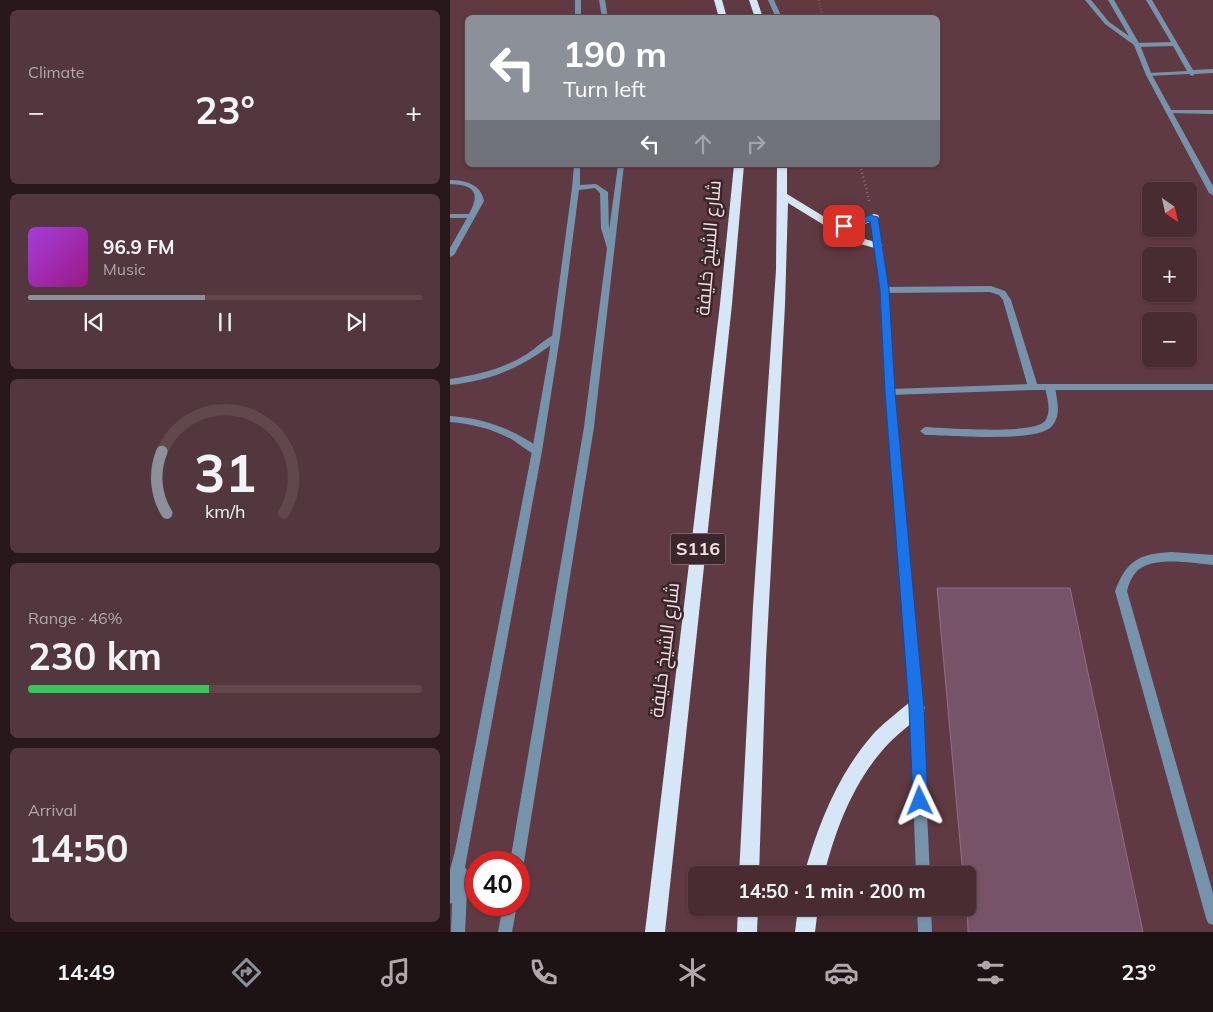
<!DOCTYPE html>
<meta charset="utf-8">
<style>
:root{--surface:#482c32;--page:#52383e;--text:#f1f3f6;--muted:#b1a7ac;--line:#60484d;--accent:#8c9099}
body{margin:0;font-family:Mulish,Cairo,sans-serif;background:var(--page);color:var(--text);height:100vh;display:flex;flex-direction:column;font-size:19px;white-space:nowrap}
*{box-sizing:border-box;margin:0}
p{font-size:16px;color:var(--muted)}
.icon{flex:none;width:28px;height:28px;fill:none;stroke:currentColor;stroke-width:2;stroke-linecap:round;stroke-linejoin:round}
.map{position:relative;flex:1;overflow:hidden}
.sheet{display:flex;flex-direction:column;gap:10px;padding:10px;background:#28181c;width:450px}
.sheet>*{flex:none}
.top-card{position:absolute;left:15px;top:15px;width:475px;height:152px;border-radius:8px;box-shadow:0 1px 4px #0004,0 0 0 1px var(--line);background:#8c9099;color:#fff;overflow:hidden}
.needle{width:32px;rotate:146deg}
.fabs{position:absolute;left:692px;top:182px;display:grid;gap:10px}
.fabs a{display:grid;place-items:center;width:55px;height:55px;border-radius:8px;background:var(--surface);box-shadow:0 1px 4px #0004,0 0 0 1px var(--line);font-size:25px}
.speed{position:absolute;left:15px;top:851px;display:flex;gap:10px;font-size:25px;font-weight:700;text-align:center}
.speed>*{display:grid;place-content:center;width:65px;height:65px;border-radius:50%;background:var(--surface);box-shadow:0 1px 4px #0004,0 0 0 1px var(--line);line-height:1}
.speed .limit{border:8px solid #d22;background:#fff;color:#111}
.pin{position:absolute;display:grid;place-items:center;width:42px;height:42px;color:#fff;margin:-21px;border-radius:10px;box-shadow:0 2px 8px #0006}
.me{position:absolute;width:55px;margin:-28px;rotate:358deg;stroke-linejoin:round;filter:drop-shadow(0 0 4px #0008)}
.turn{display:flex;align-items:center;gap:18px;height:105px;padding:0 15px;font-size:22px}
.turn .icon{width:65px;height:65px;stroke-width:2.5}
.turn b{display:block;font-size:35px;line-height:42px}
.lanes{display:flex;align-items:center;height:48px;padding:0 15px;background:#0003;justify-content:center;gap:25px;direction:ltr}
.lanes .off{opacity:.35}
.big{font-size:38px;font-weight:700;line-height:1.1}
.sheet .tile{flex:1;display:flex;flex-direction:column;justify-content:center;gap:8px;min-width:0;padding:0 18px;border-radius:8px;background:var(--page)}
.sheet .dial{align-items:center;gap:0}
.dial svg{height:130px;overflow:visible;fill:none;stroke:var(--line);stroke-width:7;stroke-linecap:round;text-anchor:middle}
.dial text{fill:var(--text);stroke:none}
.song{display:flex;align-items:center;gap:15px}
.cover{width:60px;height:60px;border-radius:8px;background:linear-gradient(135deg,hsl(280 70% 55%),hsl(310 70% 35%))}
.played{height:5px;border-radius:2px;background:linear-gradient(90deg,var(--accent) 45%,var(--line) 45%)}
.keys{display:flex;justify-content:space-around;direction:ltr}
.heat{display:flex;justify-content:space-between;align-items:center;font-size:28px;direction:ltr}
.charge{height:8px;border-radius:4px;background:linear-gradient(90deg,#34c759 46%,var(--line) 0)}
.trip{position:absolute;left:238px;top:866px;width:288px;height:50px;border-radius:8px;background:var(--surface);box-shadow:0 1px 4px #0004,0 0 0 1px var(--line);font-weight:700;line-height:50px;text-align:center}
.dock{display:flex;height:80px;justify-content:space-around;align-items:center;background:#1d1214;color:var(--muted)}
.dock .icon{width:35px;height:35px}
.dock .active{color:var(--accent)}
.dock b{font-size:22px;color:var(--text)}
main{display:flex;flex:1;min-height:0}
.map>svg:first-child{display:block}
</style>
<main>
<section class="sheet">
<div class="tile"><p>Climate</p>
<div class="heat"><a>−</a><b class="big">23°</b><a>+</a></div>
</div>
<div class="tile">
<div class="song"><i class="cover"></i><div><b>96.9 FM</b><p>Music</p></div></div>
<div class="played"></div>
<div class="keys"><svg class="icon" aria-label="previous" viewBox="0 0 24 24"><path d="M18 5L8 12l10 7zM5 5v14"/></svg><svg class="icon" aria-label="pause" viewBox="0 0 24 24"><path d="M8 5v14M16 5v14"/></svg><svg class="icon" aria-label="next" viewBox="0 0 24 24"><path d="M6 5l10 7-10 7zM19 5v14"/></svg></div>
</div>
<div class="tile dial"><svg viewBox="0 0 100 80">
<path d="M14 69A42 42 0 1 1 86 69"/>
<path d="M14 69A42 42 0 0 1 11 31" stroke="#8c9099"/>
<text x="50" y="56" font-size="32" font-weight="700">31</text>
<text x="50" y="72" font-size="11">km/h</text>
</svg></div>
<div class="tile"><p>Range · 46%</p><b class="big">230 km</b><div class="charge"></div></div>
<div class="tile"><p>Arrival</p><b class="big">14:50</b></div>
</section>
<div class="map">
<svg width="763" height="932" viewBox="0 0 763 932">
<rect width="100%" height="100%" fill="#603a43"/>
<polygon fill="#775368" stroke="#936d83" points="487,588 620,588 693,932 518,932 516,875 513,875"/>
<g fill="none" stroke-linecap="round" stroke-linejoin="round">
<polyline stroke="#8f6e75" stroke-width="2" stroke-dasharray="0.5 2.5" stroke-linecap="butt" points="369,0 373,18"/>
<polyline stroke="#8f6e75" stroke-width="2.5" stroke-dasharray="1 3" stroke-linecap="butt" points="410,165 420,203"/>
<g fill="#7693ac" fill-rule="evenodd">
<polygon points="696,0 702,0 743,70 763,69 763,73 745,74 742,76 739,74 697,76 696,75 699,73 737,71 723,46 687,47 684,45 687,43 721,42"/>
<polygon points="720,110 763,110 763,114 718,113 718,111"/>
<path d="M0,180C15,180 31,184 34,201L4,255L0,257V248L17,218H0V214H19C31,192 24,185 0,184Z"/>
<polygon points="541,286 555,291 561,300 588,387 586,389 580,389 578,387 553,300 549,295 540,292 434,293 430,290 434,287"/>
<path d="M106,334L110,337L109,339C74,366 45,380 0,385V379C28,375 53,369 77,354C86,348 96,338 106,334Z"/>
<path d="M600,384L605,387C607,401 612,416 601,427C585,443 500,435 475,435L470,431L475,427C495,428 584,435 595,421C602,411 597,398 595,387Z"/>
<path d="M0,416C34,418 62,429 90,448L92,451L90,454C82,456 71,445 63,440C43,429 23,424 0,422Z"/>
<path d="M721,552L763,555V565C742,563 705,556 688,570C682,576 679,583 677,591L763,893V925L758,923L756,918L665,591C677,560 689,554 721,552Z"/>
</g>
<polygon fill="#7693ac" fill-rule="evenodd" points="583,384 763,384 763,390 583,390 440,395 435,392 440,389"/>
<g fill="#7693ac" fill-rule="evenodd">
<rect x="125" y="0" width="6" height="18"/>
<polygon points="149,0 155,0 158,18 152,18"/>
<polygon points="318,0 324,0 332,18 326,18"/>
<polygon points="635,0 641,0 659,22 679,36 658,0 664,0 690,45 702,75 763,186 763,195 759,193 696,75 684,45 655,24"/>
<polygon points="124,165 130,165 130,185 146,184 158,192 159,230 168,165 174,165 144,427 74,862 72,867 69,868 69,862 60,862 134,427 157,248 151,228 150,193 145,188 129,190 110,337 92,451 15,867 18,872 15,932 1,932 2,903 0,904 0,870 5,851 82,451 102,337 122,188"/>
<polygon points="421,215 424,215 428,217 438,290 445,392 472,708 480,875 466,875 460,708 435,392 430,290 420,217"/>
<polygon points="53,905 67,905 62,932 48,932"/>
<polygon points="467,908 481,908 482,932 468,932"/>
</g>
<g fill="#d5e7f6" fill-rule="evenodd">
<polygon points="264,0 272,0 277,18 269,18"/>
<polygon points="299,0 307,0 313,18 305,18"/>
<polygon points="284,165 294,165 282,304 215,932 195,932 270,304"/>
<polygon points="327,165 337,165 337,194 386,224 403,221 424,214 428,215 429,217 428,219 409,226 394,229 408,237 432,244 433,246 428,249 400,241 338,203 335,305 316,659 309,875 289,875 303,606 326,270"/>
<path d="M466,700L472,702L475,708L472,714C462,723 450,732 440,742C405,778 386,827 374,875H354C368,824 389,772 425,732C436,721 448,712 460,702Z"/>
<polygon points="288,908 308,908 307,932 287,932"/>
<polygon points="348,908 368,908 365,932 345,932"/>
</g>
</g>
<polygon fill="#1a73e8" stroke="#114b97" points="420,215 428,217 439,290 445,392 474,708 478,801 476,806 470,809 465,806 463,801 459,708 435,392 430,290 420,221 394,229 390,226"/>
<g text-anchor="middle" stroke-width="5" stroke-linejoin="round" paint-order="stroke">
<rect fill="#39272b" stroke="#bda6ab" stroke-width="1" x="220.5" y="533.5" width="55" height="31" rx="4"/>
<g font-size="18" font-weight="bold" fill="#f6dde2">
<text x="248" y="555">S116</text>
</g>
<g font-size="19" fill="#f6dde2" stroke="#39272b">
<text transform="translate(258 248) rotate(-85)" y="7">شارع الشيخ خليفة</text>
<text transform="translate(214 650) rotate(-83)" y="7">شارع الشيخ خليفة</text>
</g>
</g>
</svg>
<div class="fabs">
<a><svg class="needle" viewBox="-14 -14 28 28"><path d="M0-13l5 13h-10z" fill="#e53935"/><path d="M0 13l5-13h-10z" fill="#b1a7ac"/></svg></a>
<a>+</a>
<a>−</a>
</div>
<div class="speed"><div class="limit">40</div></div>
<div class="pin" style="left:394px;top:226px;background:#d93025"><svg class="icon" aria-label="arrive" viewBox="0 0 24 24"><path d="M6 21V4h12l-3 4 3 4H6"/></svg></div>
<svg class="me" style="left:470px;top:801px" viewBox="-20 -20 40 40"><path d="M0-17L14 15 0 8-14 15z" fill="#1a73e8" stroke="#fff" stroke-width="4"/></svg>
<div class="trip">14:50 · 1 min · 200 m</div>
<div class="top-card">
<div class="turn"><svg class="icon" aria-label="left" viewBox="0 0 24 24"><path d="M17 20v-9H6M10 6l-5 5 5 5"/></svg><div><b>190 m</b>Turn left</div></div>
<div class="lanes"><svg class="icon" aria-label="left" viewBox="0 0 24 24"><path d="M17 20v-9H6M10 6l-5 5 5 5"/></svg><svg class="icon off" aria-label="ahead" viewBox="0 0 24 24"><path d="M12 20V5M6 11l6-6 6 6"/></svg><svg class="icon off" aria-label="right" viewBox="0 0 24 24"><path d="M7 20v-9h11M14 6l5 5-5 5"/></svg></div>
</div>
</div>
</main>
<nav class="dock">
<b>14:49</b>
<svg class="icon active" aria-label="directions" viewBox="0 0 24 24"><path d="M12 3l9 9-9 9-9-9zM9 14v-3h6M13 9l2 2-2 2"/></svg>
<svg class="icon" aria-label="music" viewBox="0 0 24 24"><path d="M9 18V5l10-2v13"/><circle cx="6" cy="18" r="3"/><circle cx="16" cy="16" r="3"/></svg>
<svg class="icon" aria-label="phone" viewBox="0 0 24 24"><path d="M5 4h4l2 5-3 2q2 4 5 5l2-3 5 2v4C11 20 4 13 5 4z"/></svg>
<svg class="icon" aria-label="climate" viewBox="0 0 24 24"><path d="M12 3v18M4 7l16 10M4 17L20 7"/></svg>
<svg class="icon" aria-label="car" viewBox="0 0 24 24"><path d="M5 17H2v-5l4-1 3-4h7l3 4 3 1v5h-3M9 17h6M6 11h13"/><circle cx="7" cy="17" r="2"/><circle cx="17" cy="17" r="2"/></svg>
<svg class="icon" aria-label="filters" viewBox="0 0 24 24"><path d="M4 7h16M4 17h16"/><circle cx="9" cy="7" r="2"/><circle cx="15" cy="17" r="2"/></svg>
<b>23°</b>
</nav>
